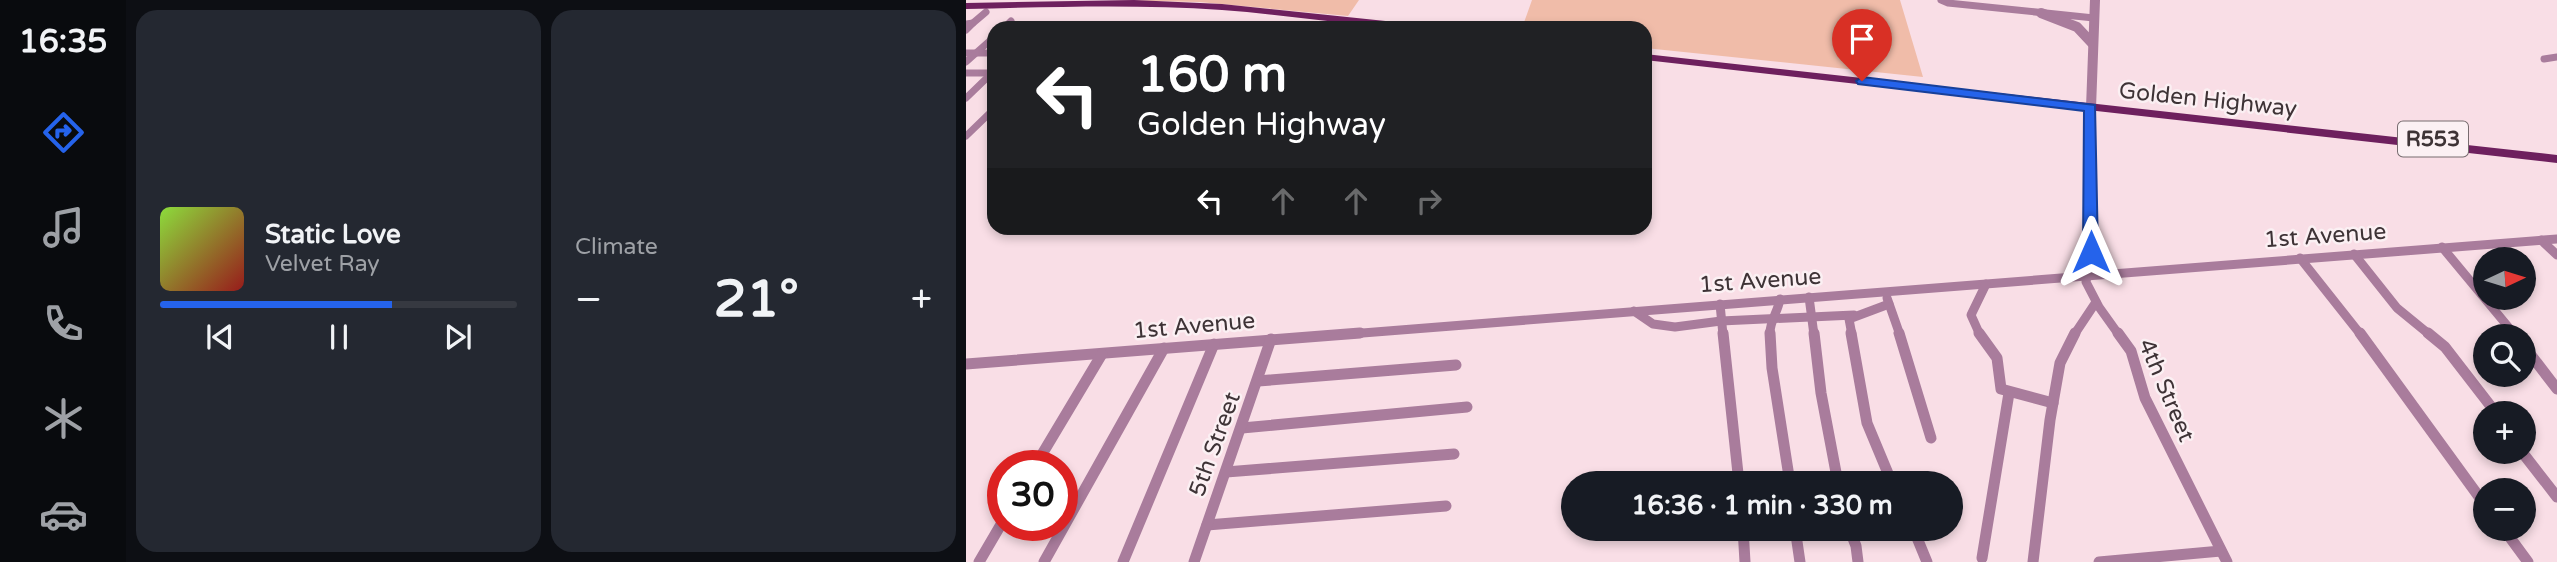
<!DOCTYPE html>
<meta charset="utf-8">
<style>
:root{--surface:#171b24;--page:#242831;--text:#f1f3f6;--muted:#9ea1a6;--line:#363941;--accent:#2563eb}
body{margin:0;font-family:"Varela Round",sans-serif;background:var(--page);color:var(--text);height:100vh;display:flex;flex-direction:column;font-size:26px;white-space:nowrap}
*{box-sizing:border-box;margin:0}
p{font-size:23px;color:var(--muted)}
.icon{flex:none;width:38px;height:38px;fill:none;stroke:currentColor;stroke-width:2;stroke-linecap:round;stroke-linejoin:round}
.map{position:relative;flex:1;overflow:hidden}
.panel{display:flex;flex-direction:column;gap:10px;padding:10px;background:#0d0f14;width:840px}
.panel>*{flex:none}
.hud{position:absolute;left:21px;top:21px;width:665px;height:214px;border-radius:21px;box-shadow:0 4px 10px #0003;background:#202124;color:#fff;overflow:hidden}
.needle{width:46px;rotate:86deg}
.tools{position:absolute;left:1507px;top:247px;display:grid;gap:14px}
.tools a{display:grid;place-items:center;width:63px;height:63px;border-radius:50%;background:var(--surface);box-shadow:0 4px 10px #0003;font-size:35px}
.speed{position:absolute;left:21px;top:450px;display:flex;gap:14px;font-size:35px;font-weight:700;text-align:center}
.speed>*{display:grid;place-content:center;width:91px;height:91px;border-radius:50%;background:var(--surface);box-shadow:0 4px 10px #0003;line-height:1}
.speed .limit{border:10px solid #d22;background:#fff;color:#111}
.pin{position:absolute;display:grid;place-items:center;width:60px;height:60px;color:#fff;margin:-72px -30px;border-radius:50% 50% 50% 0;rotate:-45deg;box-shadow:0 0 7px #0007}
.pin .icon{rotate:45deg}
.me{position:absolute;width:77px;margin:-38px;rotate:0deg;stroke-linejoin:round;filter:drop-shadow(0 0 5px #0008)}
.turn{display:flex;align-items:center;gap:24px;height:147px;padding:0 35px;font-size:32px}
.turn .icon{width:91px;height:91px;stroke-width:2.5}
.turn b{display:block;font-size:49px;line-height:60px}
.lanes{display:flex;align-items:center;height:66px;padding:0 35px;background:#0003;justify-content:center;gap:35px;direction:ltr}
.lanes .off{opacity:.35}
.big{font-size:52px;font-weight:700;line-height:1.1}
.panel .card{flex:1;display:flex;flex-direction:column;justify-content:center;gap:10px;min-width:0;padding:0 24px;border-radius:21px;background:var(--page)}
.song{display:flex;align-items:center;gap:21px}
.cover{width:84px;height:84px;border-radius:10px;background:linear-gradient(135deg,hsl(90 70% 55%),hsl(0 70% 35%))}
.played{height:7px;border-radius:4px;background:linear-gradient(90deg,var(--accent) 65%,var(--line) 65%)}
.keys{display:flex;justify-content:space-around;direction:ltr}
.heat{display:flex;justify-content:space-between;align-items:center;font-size:38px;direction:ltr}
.panel .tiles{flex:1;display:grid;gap:10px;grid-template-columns:repeat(2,1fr)}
.trip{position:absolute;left:595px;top:471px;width:402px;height:70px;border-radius:35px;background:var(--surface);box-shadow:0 4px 10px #0003;font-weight:700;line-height:70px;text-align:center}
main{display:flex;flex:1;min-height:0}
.menu{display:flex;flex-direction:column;width:126px;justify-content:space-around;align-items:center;background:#090b0e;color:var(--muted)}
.menu .icon{width:49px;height:49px}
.menu .active{color:var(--accent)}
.menu b{font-size:32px;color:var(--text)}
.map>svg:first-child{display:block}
</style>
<main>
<nav class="menu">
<b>16:35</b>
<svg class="icon active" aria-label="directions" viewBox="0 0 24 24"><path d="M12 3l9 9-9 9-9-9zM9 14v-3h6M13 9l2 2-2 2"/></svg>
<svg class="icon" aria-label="music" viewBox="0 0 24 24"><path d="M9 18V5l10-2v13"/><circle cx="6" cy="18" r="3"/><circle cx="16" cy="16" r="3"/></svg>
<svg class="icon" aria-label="phone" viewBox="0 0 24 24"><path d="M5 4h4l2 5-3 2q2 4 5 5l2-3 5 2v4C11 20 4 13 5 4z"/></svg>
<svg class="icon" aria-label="climate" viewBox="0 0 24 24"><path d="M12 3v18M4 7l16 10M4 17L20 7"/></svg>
<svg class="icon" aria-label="car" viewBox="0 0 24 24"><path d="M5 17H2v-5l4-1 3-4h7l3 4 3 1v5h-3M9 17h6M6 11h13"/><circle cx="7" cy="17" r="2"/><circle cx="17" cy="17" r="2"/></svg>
</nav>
<section class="panel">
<div class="tiles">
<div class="card">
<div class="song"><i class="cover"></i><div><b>Static Love</b><p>Velvet Ray</p></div></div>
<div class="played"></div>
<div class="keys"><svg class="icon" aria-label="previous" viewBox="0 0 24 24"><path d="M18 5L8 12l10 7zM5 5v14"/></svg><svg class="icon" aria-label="pause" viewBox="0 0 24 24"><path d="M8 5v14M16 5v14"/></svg><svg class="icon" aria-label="next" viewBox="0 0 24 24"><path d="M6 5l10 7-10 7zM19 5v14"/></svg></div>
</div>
<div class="card"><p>Climate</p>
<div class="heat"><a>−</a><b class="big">21°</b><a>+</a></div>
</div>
</div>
</section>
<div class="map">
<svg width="1591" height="562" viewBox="0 0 1591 562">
<rect width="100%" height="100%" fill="#f9dee6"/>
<g fill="#f0bca9">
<polygon points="141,0 393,0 382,16 233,2"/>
<polygon points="566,0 934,0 957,77 679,48 679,28 556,28"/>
</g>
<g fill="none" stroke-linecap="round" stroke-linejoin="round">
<g stroke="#a97c9c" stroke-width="7">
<polyline points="975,0 982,3 1128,18"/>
<polyline points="7,23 20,12"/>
<polyline points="0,24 7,23 0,30"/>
<polyline points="38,28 45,21"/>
<polyline points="0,53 28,53"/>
<polyline points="1578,59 1591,57"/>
<polyline points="0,62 28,37"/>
<polyline points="0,73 27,73"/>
<polyline points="0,98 28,71"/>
<polyline points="1125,108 1125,150"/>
<polyline points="0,136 28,109"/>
</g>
<g stroke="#a97c9c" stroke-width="9">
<polyline points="1125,148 1125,252 1120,282 1133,307 1153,335"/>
<polyline points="1575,240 1591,255"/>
<polyline points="1476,247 1549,335"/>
<polyline points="1388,254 1431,308 1464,335"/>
<polyline points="1334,258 1395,335"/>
<polyline points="843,297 848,335"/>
<polyline points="921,298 934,335"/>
<polyline points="754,304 757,335"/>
<polyline points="668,311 687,324 709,327 755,321 888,315"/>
<polyline points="371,335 1591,239"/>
<path d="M804,335C803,322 812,312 814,299"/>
<polyline points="886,335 883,319 923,304"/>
<polyline points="1014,335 1005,315 1020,284"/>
<polyline points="1108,335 1130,302"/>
</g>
<g stroke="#a97c9c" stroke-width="11">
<polyline points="757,333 773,483"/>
<polyline points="804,333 806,368 824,483"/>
<polyline points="848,333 855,393 872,483"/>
<polyline points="885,333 901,423 926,483"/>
<polyline points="933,333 965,438"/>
<polyline points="1013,333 1031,358 1035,389 1087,403"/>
<polyline points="1152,333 1165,351 1179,398 1261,562"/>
<polyline points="1394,333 1519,505"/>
<polyline points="1462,333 1479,347 1530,413"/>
<polyline points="1548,333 1550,336"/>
<polyline points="1558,346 1591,389"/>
<polyline points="0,364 394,333"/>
<polyline points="292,381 490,365"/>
<polyline points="276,428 501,407"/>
<polyline points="1556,452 1591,497"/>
<polyline points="69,466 136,354"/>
<polyline points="260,472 488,454"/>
<polyline points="241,525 480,506"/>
<polyline points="777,528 779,562"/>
<polyline points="829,528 834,562"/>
<polyline points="883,528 890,546 892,562"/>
<polyline points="947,528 961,562"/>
<polyline points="1537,528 1562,562"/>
<polyline points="1016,558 1043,393"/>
<polyline points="13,562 37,521"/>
<polyline points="78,562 198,348"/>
<polyline points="157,562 248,344"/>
<polyline points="228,562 305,339"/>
<polyline points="1067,562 1084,420 1094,363 1109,333"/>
<polyline points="1133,562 1255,551"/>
</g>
<g stroke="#a97c9c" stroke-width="10">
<polyline points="1075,13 1111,27 1126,43"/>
<polyline points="1125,108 1129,0"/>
</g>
<g fill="#6e205e" fill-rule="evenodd">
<path d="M168,0L256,4L458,25L463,28C394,28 325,15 256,10C171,4 85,7 0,9V3Z"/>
<polygon points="679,54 1591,155 1591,163 679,60"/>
</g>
</g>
<polygon fill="#2563eb" stroke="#184099" stroke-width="2" points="896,77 1129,105 1132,252 1130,256 1125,258 1117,252 1118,111 892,84 890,81"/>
<g text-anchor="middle" stroke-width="5" stroke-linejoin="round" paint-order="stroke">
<rect fill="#fbf0f3" stroke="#776c6f" stroke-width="2" x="1432" y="121.5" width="70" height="35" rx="5"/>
<g font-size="21" font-weight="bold" fill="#3e3336">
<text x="1467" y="146">R553</text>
</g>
<g font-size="23" fill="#3e3336" stroke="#fbf0f3">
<text transform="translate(1242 99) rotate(6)" y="8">Golden Highway</text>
<text transform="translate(1359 235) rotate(-4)" y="8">1st Avenue</text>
<text transform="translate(794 280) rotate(-4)" y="8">1st Avenue</text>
<text transform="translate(228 325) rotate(-5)" y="8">1st Avenue</text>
<text transform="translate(1201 390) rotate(67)" y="8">4th Street</text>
<text transform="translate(248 444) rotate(-70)" y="8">5th Street</text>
</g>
</g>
</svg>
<div class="tools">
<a><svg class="needle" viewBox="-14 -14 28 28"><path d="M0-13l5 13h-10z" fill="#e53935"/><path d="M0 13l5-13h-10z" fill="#9ea1a6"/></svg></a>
<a><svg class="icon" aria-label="search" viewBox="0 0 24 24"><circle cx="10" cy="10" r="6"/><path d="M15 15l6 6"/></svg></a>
<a>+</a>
<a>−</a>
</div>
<div class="speed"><div class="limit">30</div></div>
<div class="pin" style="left:896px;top:81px;background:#d93025"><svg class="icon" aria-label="arrive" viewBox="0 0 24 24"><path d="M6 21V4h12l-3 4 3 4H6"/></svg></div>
<svg class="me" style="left:1125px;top:252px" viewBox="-20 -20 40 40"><path d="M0-17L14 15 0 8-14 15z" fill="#2563eb" stroke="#fff" stroke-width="4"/></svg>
<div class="trip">16:36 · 1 min · 330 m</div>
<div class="hud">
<div class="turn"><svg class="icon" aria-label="left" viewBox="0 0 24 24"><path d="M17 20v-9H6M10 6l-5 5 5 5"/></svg><div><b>160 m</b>Golden Highway</div></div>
<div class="lanes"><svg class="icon" aria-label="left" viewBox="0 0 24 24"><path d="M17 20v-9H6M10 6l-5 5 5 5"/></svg><svg class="icon off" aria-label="ahead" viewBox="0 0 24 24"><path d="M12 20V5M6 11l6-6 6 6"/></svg><svg class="icon off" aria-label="ahead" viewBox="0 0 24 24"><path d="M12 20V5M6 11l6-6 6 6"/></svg><svg class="icon off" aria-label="right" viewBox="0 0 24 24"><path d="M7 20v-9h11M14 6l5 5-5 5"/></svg></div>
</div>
</div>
</main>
